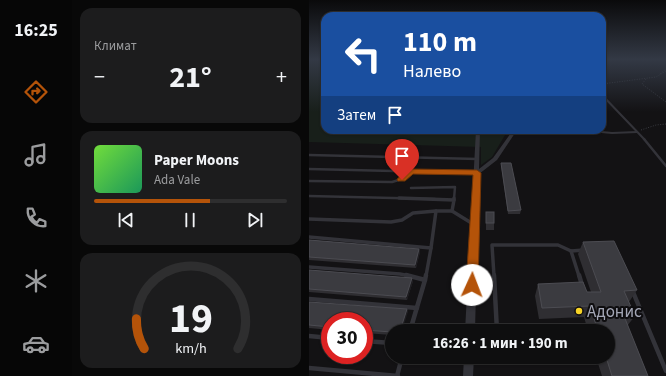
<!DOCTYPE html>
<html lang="ru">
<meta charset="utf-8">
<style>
:root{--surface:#0e0e0f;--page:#1c1c1d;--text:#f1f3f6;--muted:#9b9c9e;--line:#2e2e2f;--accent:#b45309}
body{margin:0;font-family:"Source Sans 3",sans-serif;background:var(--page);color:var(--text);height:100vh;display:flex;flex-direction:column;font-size:15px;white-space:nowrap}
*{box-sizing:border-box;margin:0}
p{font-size:13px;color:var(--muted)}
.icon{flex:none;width:22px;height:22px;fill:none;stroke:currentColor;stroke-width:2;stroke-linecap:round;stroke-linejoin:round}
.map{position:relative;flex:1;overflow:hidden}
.sheet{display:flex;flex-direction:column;gap:8px;padding:8px;background:#080808;width:237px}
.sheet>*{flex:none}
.guide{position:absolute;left:12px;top:12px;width:285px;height:122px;border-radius:12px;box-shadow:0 1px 3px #0004,0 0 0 1px var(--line);background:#1a4fa0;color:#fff;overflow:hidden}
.speed{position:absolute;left:12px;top:312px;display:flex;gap:8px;font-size:20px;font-weight:700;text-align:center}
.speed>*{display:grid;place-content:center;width:52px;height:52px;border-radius:50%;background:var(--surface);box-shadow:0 1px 3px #0004,0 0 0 1px var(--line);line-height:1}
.speed .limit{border:6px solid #d22;background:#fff;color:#111}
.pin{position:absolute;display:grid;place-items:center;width:34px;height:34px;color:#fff;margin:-41px -17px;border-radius:50% 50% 50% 0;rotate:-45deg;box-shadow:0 0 4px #0007}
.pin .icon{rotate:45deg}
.me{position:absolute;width:44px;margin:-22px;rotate:2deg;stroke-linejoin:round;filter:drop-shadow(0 0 3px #0008)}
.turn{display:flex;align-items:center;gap:14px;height:84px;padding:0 16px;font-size:18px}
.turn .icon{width:52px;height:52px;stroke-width:2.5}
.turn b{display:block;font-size:28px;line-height:34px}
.then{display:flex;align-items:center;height:38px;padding:0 16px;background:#0003;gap:8px;font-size:15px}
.big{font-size:30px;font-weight:700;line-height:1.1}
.sheet .widget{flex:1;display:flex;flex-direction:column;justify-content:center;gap:6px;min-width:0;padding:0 14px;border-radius:12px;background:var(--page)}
.sheet .dial{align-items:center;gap:0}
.dial svg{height:104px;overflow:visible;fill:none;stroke:var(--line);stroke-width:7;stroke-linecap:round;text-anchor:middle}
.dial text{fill:var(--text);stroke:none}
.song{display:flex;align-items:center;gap:12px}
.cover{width:48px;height:48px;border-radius:6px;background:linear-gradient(135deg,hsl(100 70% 55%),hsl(150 70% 35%))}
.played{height:4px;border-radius:2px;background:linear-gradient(90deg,var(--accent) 60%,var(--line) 60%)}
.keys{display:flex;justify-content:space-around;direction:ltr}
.heat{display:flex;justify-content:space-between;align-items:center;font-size:22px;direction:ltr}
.trip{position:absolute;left:76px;top:324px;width:230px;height:40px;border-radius:20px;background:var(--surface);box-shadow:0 1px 3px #0004,0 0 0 1px var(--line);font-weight:700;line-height:40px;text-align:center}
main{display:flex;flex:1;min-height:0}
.tab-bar{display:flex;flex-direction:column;width:72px;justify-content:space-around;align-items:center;background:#060606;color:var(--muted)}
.tab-bar .icon{width:28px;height:28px}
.tab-bar .current{color:var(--accent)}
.tab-bar b{font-size:18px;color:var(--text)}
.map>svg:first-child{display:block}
</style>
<main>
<nav class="tab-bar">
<b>16:25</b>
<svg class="icon current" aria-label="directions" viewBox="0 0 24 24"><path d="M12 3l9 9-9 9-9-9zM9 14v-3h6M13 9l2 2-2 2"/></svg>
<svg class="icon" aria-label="music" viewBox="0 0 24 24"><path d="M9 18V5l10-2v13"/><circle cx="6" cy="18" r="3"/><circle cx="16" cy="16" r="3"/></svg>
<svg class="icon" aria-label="phone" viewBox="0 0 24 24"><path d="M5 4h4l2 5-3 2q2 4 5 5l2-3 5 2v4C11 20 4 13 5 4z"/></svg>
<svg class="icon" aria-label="climate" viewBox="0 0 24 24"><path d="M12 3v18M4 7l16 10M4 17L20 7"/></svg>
<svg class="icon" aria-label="car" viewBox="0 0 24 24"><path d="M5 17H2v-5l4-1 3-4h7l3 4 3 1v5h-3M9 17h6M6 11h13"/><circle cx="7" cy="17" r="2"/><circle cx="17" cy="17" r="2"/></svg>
</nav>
<section class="sheet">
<div class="widget"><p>Климат</p>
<div class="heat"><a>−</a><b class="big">21°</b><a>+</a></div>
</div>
<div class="widget">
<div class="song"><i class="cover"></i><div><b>Paper Moons</b><p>Ada Vale</p></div></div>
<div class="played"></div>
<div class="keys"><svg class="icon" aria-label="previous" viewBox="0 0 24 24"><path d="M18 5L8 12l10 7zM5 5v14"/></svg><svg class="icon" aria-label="pause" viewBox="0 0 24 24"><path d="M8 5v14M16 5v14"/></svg><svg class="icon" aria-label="next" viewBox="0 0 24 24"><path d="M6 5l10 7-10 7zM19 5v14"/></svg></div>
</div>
<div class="widget dial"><svg viewBox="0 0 100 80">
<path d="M14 69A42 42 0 1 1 86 69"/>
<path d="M14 69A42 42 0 0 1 8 46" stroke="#b45309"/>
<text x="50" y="56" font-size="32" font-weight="700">19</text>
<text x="50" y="72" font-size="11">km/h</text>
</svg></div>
</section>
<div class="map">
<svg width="357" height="376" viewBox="0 0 357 376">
<rect width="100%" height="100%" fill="#131214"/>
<polygon fill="#181f1a" points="0,59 16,59 16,130 199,130 183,157 172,165 172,147 0,142"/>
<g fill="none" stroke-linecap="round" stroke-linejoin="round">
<g stroke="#393a40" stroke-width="1" stroke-dasharray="1 1.5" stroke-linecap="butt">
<polyline points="351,74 357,69"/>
<polyline points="337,79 333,84 357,102"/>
<polyline points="293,84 347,77 357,71"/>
<polyline points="332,130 347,125 357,124"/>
</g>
<g stroke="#333339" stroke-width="2">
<polyline points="293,95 336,140"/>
<polyline points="271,130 303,133 328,132"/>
</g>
<g stroke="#333339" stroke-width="2.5">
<polyline points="335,139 357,166"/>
<polyline points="0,155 169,159"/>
<polyline points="0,169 168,173"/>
<polyline points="0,181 83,182 93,179 101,171"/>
<polyline points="102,188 146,187 145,199"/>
<polyline points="0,196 126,199"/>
</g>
<g stroke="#333339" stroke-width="3.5">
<polyline points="90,198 145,200 143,211 164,224"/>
<polyline points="145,200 145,198"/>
<polyline points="127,211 143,211"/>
<polyline points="0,219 82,222 93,220 104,213 127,211 122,248 0,237"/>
<polyline points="262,251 270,276"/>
<polyline points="0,267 91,274 101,276"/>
<polyline points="117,276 122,248"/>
<polyline points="185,276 183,245 249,245 262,251 275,250"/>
</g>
<g stroke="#333339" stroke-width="4.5">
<polyline points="97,275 116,280 101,331"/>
<polyline points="185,275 188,331"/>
<polyline points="270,275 273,285"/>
<polyline points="116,280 117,275"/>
<polyline points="324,292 357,371"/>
<polyline points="0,299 108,308"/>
<polyline points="0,336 21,338"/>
<polyline points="55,341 83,343"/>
<polyline points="0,368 89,376"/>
<polyline points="88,376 93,357"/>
</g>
<g fill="#333339" fill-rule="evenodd">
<polygon points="167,130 171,130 170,169 184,158 204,130 208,130 188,160 170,174 166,331 156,331"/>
<polygon points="155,357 165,357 164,376 154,376"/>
</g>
</g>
<g fill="#2f2e32">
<polygon points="192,163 212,210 211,214 199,214 192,166"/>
<polygon points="177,212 185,223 185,230 177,230"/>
<polygon points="0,240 110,249 111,252 107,268 0,260"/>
<polygon points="274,242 328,290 320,302 326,316 318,326 339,376 293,376 287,357 299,357 299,331 279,331 275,317 230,319 226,296 229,284 278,292 282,292 269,254"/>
<polygon points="0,270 104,281 98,300 0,292"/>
<polygon points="0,302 98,309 99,312 83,331 83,335 55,333 55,321 21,321 21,330 0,328"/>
</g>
<g fill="#1e1d20">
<polygon points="110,249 111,252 107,268 106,265"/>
<polygon points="103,278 104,281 98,300 97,297"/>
<polygon points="98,309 99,312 93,331 91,331"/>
</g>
<g fill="#3b3b40" stroke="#4c4c52">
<polygon points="192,163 202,163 212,210 199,211"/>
<rect x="177" y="212" width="8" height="11"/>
<polygon points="0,240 110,249 106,265 0,257"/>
<polygon points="305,241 328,290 315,291 326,316 315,316 339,376 303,376 297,357 299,357 299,331 289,331 281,306 233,308 229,284 274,282 278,292 292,292 274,242"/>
<polygon points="0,270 103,278 97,297 0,289"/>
<polygon points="0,302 98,309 91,331 83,331 83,332 55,330 55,321 21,321 21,327 0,325"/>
</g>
<linearGradient id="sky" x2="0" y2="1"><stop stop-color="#0a0a0b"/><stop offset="0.53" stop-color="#333945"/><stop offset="1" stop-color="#333945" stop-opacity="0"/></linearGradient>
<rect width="357" height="112" fill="url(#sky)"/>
<polygon fill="#b45309" stroke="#753606" points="101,169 168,170 172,173 169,285 167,289 163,291 158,289 157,285 164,175 104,174 96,181 89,181 88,180 89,178"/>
<circle fill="#f8d426" stroke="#0e0d0f" stroke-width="1.5" cx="270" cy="311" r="4"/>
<g text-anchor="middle" stroke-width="4" stroke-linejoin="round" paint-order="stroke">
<g font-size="17" fill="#a3a6b5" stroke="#0e0d0f" text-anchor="start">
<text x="278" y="317">Адонис</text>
</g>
</g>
</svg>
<div class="speed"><div class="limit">30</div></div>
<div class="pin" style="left:93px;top:180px;background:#d93025"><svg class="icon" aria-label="arrive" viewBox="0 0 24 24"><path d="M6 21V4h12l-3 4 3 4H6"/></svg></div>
<svg class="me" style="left:163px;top:285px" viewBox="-20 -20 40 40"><circle r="19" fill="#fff"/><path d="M0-13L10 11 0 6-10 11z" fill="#b45309"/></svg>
<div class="trip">16:26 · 1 мин · 190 m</div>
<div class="guide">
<div class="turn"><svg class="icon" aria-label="left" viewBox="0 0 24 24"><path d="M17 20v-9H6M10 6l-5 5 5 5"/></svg><div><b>110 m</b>Налево</div></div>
<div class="then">Затем<svg class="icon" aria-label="arrive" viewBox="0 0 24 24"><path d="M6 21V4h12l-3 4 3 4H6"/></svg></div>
</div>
</div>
</main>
